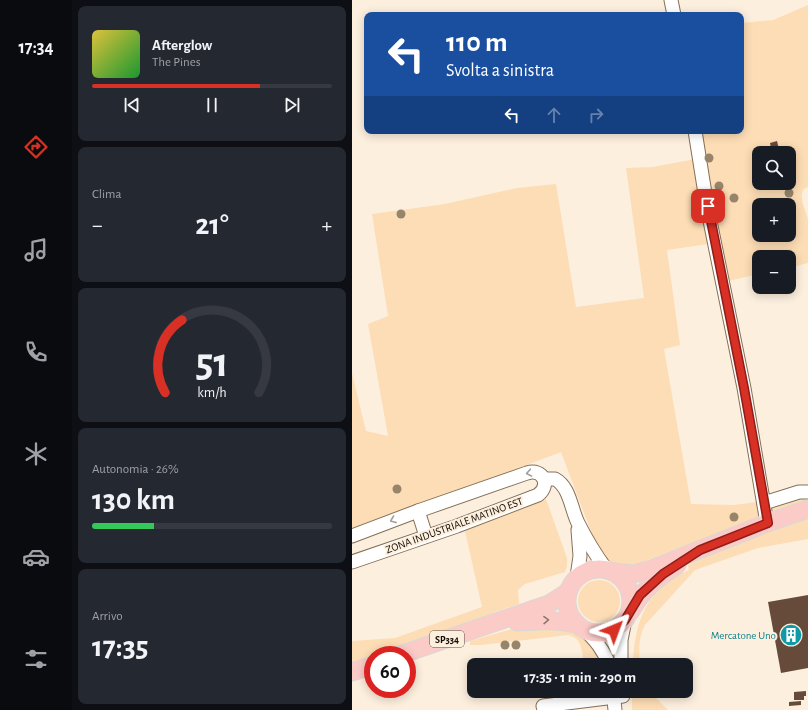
<!DOCTYPE html>
<html lang="it">
<meta charset="utf-8">
<style>
:root{--surface:#171b24;--page:#242831;--text:#f1f3f6;--muted:#9ea1a6;--line:#363941;--accent:#d93025}
body{margin:0;font-family:"Alegreya Sans",sans-serif;background:var(--page);color:var(--text);height:100vh;display:flex;flex-direction:column;font-size:15px;white-space:nowrap}
*{box-sizing:border-box;margin:0}
p{font-size:13px;color:var(--muted)}
.icon{flex:none;width:22px;height:22px;fill:none;stroke:currentColor;stroke-width:2;stroke-linecap:round;stroke-linejoin:round}
.map{position:relative;flex:1;overflow:hidden}
.side{display:flex;flex-direction:column;gap:6px;padding:6px;background:#0d0f14;width:280px}
.side>*{flex:none}
.guide{position:absolute;left:12px;top:12px;width:380px;height:122px;border-radius:8px;box-shadow:0 2px 10px #0003;background:#1a4fa0;color:#fff;overflow:hidden}
.fabs{position:absolute;left:400px;top:146px;display:grid;gap:8px}
.fabs a{display:grid;place-items:center;width:44px;height:44px;border-radius:8px;background:var(--surface);box-shadow:0 2px 10px #0003;font-size:20px}
.speed{position:absolute;left:12px;top:646px;display:flex;gap:8px;font-size:20px;font-weight:700;text-align:center}
.speed>*{display:grid;place-content:center;width:52px;height:52px;border-radius:50%;background:var(--surface);box-shadow:0 2px 10px #0003;line-height:1}
.speed .limit{border:6px solid #d22;background:#fff;color:#111}
.pin{position:absolute;display:grid;place-items:center;width:34px;height:34px;color:#fff;margin:-17px;border-radius:8px;box-shadow:0 2px 6px #0006}
.me{position:absolute;width:44px;margin:-22px;rotate:44deg;stroke-linejoin:round;filter:drop-shadow(0 0 3px #0008)}
.turn{display:flex;align-items:center;gap:14px;height:84px;padding:0 16px;font-size:18px}
.turn .icon{width:52px;height:52px;stroke-width:2.5}
.turn b{display:block;font-size:28px;line-height:34px}
.lanes{display:flex;align-items:center;height:38px;padding:0 16px;background:#0003;justify-content:center;gap:20px;direction:ltr}
.lanes .off{opacity:.35}
.big{font-size:30px;font-weight:700;line-height:1.1}
.side .tile{flex:1;display:flex;flex-direction:column;justify-content:center;gap:6px;min-width:0;padding:0 14px;border-radius:8px;background:var(--page)}
.side .dial{align-items:center;gap:0}
.dial svg{height:104px;overflow:visible;fill:none;stroke:var(--line);stroke-width:7;stroke-linecap:round;text-anchor:middle}
.dial text{fill:var(--text);stroke:none}
.song{display:flex;align-items:center;gap:12px}
.cover{width:48px;height:48px;border-radius:6px;background:linear-gradient(135deg,hsl(50 70% 55%),hsl(130 70% 35%))}
.played{height:4px;border-radius:2px;background:linear-gradient(90deg,var(--accent) 70%,var(--line) 70%)}
.keys{display:flex;justify-content:space-around;direction:ltr}
.heat{display:flex;justify-content:space-between;align-items:center;font-size:22px;direction:ltr}
.charge{height:6px;border-radius:3px;background:linear-gradient(90deg,#34c759 26%,var(--line) 0)}
.trip{position:absolute;left:115px;top:658px;width:226px;height:40px;border-radius:8px;background:var(--surface);box-shadow:0 2px 10px #0003;font-weight:700;line-height:40px;text-align:center}
main{display:flex;flex:1;min-height:0}
.dock{display:flex;flex-direction:column;width:72px;justify-content:space-around;align-items:center;background:#090b0e;color:var(--muted)}
.dock .icon{width:28px;height:28px}
.dock .selected{color:var(--accent)}
.dock b{font-size:18px;color:var(--text)}
.map>svg:first-child{display:block}
</style>
<main>
<nav class="dock">
<b>17:34</b>
<svg class="icon selected" aria-label="directions" viewBox="0 0 24 24"><path d="M12 3l9 9-9 9-9-9zM9 14v-3h6M13 9l2 2-2 2"/></svg>
<svg class="icon" aria-label="music" viewBox="0 0 24 24"><path d="M9 18V5l10-2v13"/><circle cx="6" cy="18" r="3"/><circle cx="16" cy="16" r="3"/></svg>
<svg class="icon" aria-label="phone" viewBox="0 0 24 24"><path d="M5 4h4l2 5-3 2q2 4 5 5l2-3 5 2v4C11 20 4 13 5 4z"/></svg>
<svg class="icon" aria-label="climate" viewBox="0 0 24 24"><path d="M12 3v18M4 7l16 10M4 17L20 7"/></svg>
<svg class="icon" aria-label="car" viewBox="0 0 24 24"><path d="M5 17H2v-5l4-1 3-4h7l3 4 3 1v5h-3M9 17h6M6 11h13"/><circle cx="7" cy="17" r="2"/><circle cx="17" cy="17" r="2"/></svg>
<svg class="icon" aria-label="filters" viewBox="0 0 24 24"><path d="M4 7h16M4 17h16"/><circle cx="9" cy="7" r="2"/><circle cx="15" cy="17" r="2"/></svg>
</nav>
<section class="side">
<div class="tile">
<div class="song"><i class="cover"></i><div><b>Afterglow</b><p>The Pines</p></div></div>
<div class="played"></div>
<div class="keys"><svg class="icon" aria-label="previous" viewBox="0 0 24 24"><path d="M18 5L8 12l10 7zM5 5v14"/></svg><svg class="icon" aria-label="pause" viewBox="0 0 24 24"><path d="M8 5v14M16 5v14"/></svg><svg class="icon" aria-label="next" viewBox="0 0 24 24"><path d="M6 5l10 7-10 7zM19 5v14"/></svg></div>
</div>
<div class="tile"><p>Clima</p>
<div class="heat"><a>−</a><b class="big">21°</b><a>+</a></div>
</div>
<div class="tile dial"><svg viewBox="0 0 100 80">
<path d="M14 69A42 42 0 1 1 86 69"/>
<path d="M14 69A42 42 0 0 1 27 13" stroke="#d93025"/>
<text x="50" y="56" font-size="32" font-weight="700">51</text>
<text x="50" y="72" font-size="11">km/h</text>
</svg></div>
<div class="tile"><p>Autonomia · 26%</p><b class="big">130 km</b><div class="charge"></div></div>
<div class="tile"><p>Arrivo</p><b class="big">17:35</b></div>
</section>
<div class="map">
<svg width="456" height="710" viewBox="0 0 456 710">
<rect width="100%" height="100%" fill="#fdefde"/>
<g fill="#fdddb5" fill-rule="evenodd">
<path d="M456,5V187L451,190C447,202 455,210 456,221C456,235 456,250 456,263L437,268V257H407V274L376,281L347,131H389V23L421,20ZM407,153H437V183H407ZM407,205H437V235H407Z"/>
<path d="M343,159L362,262L356,244L315,250L328,345L312,349L339,504L382,505L405,502L407,499L408,517C381,527 355,536 330,549L329,547L270,570L255,562L244,545L209,452L161,470L0,528V373L14,431L36,436L16,324L36,316L20,214L93,204L165,188L204,184L224,307L292,298L274,168L301,167Z"/>
<polygon points="453,498 454,500 452,503 418,514 418,508 435,499"/>
<polygon points="194,499 215,558 215,566 213,572 173,584 166,590 167,604 143,612 134,617 21,655 0,663 0,641 43,638 130,607 113,531"/>
<path d="M456,518V539L406,548L343,570L293,625C286,638 287,650 288,665H281C282,622 295,587 337,570L336,565C375,547 415,532 456,518Z"/>
<circle cx="247" cy="601" r="21"/>
<path d="M189,625L219,630L235,640L247,654L250,665H232C230,653 231,638 216,635L129,645H118V641L160,629Z"/>
<polygon points="280,691 297,691 316,710 280,710"/>
</g>
<g fill="#664b3b">
<polygon points="425,141 428,153 420,153 418,143"/>
<polygon points="440,154 442,163 437,165 437,155"/>
<polygon points="456,595 456,668 429,673 416,602"/>
<polygon points="454,691 454,696 452,696 452,700 442,700 442,692"/>
<polygon points="449,701 449,705 437,706 437,702"/>
</g>
<g fill="none" stroke-linecap="round" stroke-linejoin="round">
<g stroke="#847057" stroke-width="15">
<g id="minor">
<polyline points="319,0 322,15"/>
<polyline points="343,131 355,206 392,388 415,523"/>
<path d="M192,479H203C218,487 219,509 226,523C234,539 243,554 254,569"/>
<polyline points="412,503 447,492 456,492"/>
<polyline points="66,511 74,536"/>
<path d="M0,536L66,511L175,473C191,468 199,485 186,495L105,526L0,562"/>
<polyline points="225,577 228,556 226,530"/>
<path d="M232,629C243,640 252,650 257,665"/>
<polyline points="269,665 269,640 273,620"/>
<polyline points="261,691 263,710"/>
<polyline points="192,710 191,706 271,696"/>
</g>
</g>
<g stroke="#d9d8d7" stroke-width="19">
<g id="major">
<circle cx="247" cy="601" r="32"/>
<polyline points="262,572 282,574 299,569 415,523 456,509"/>
<path d="M279,611C291,589 304,579 325,565"/>
<path d="M165,622C187,621 203,619 225,624"/>
<polyline points="48,655 185,608 197,604 216,592"/>
<polyline points="0,672 21,665"/>
</g>
</g>
<use href="#minor" stroke="#fff" stroke-width="13"/>
<use href="#major" stroke="#fbcbc8" stroke-width="17"/>
</g>
<g fill="#97856b">
<circle cx="357" cy="158" r="4.5"/>
<circle cx="367" cy="186" r="4.5"/>
<circle cx="437" cy="193" r="4.5"/>
<circle cx="382" cy="198" r="4.5"/>
<circle cx="363" cy="206" r="4.5"/>
<circle cx="49" cy="214" r="4.5"/>
<circle cx="45" cy="489" r="4.5"/>
<circle cx="382" cy="517" r="4.5"/>
<circle cx="153" cy="645" r="4.5"/>
<circle cx="164" cy="645" r="4.5"/>
</g>
<defs><path id="oneway-chevron" d="M-2-3.5L2.5 0L-2 3.5" fill="none" stroke-width="1.6" stroke-linecap="round" stroke-linejoin="round"/></defs>
<g stroke="#a19e9b">
<use href="#oneway-chevron" transform="translate(177 473) rotate(170)"/>
<use href="#oneway-chevron" transform="translate(41 520) rotate(159)"/>
</g>
<use stroke="#937570" href="#oneway-chevron" transform="translate(194 620) rotate(-1)"/>
<g fill="none" stroke-linecap="round" stroke-linejoin="round">
<g stroke="#8d1f18" stroke-width="10">
<polyline id="route" points="262,630 273,620 288,595 311,574 348,550 416,523 392,388 356,206"/>
</g>
<use href="#route" stroke="#d93025" stroke-width="7"/>
</g>
<defs>
<g id="building-disc" transform="scale(1.15)"><circle r="9.5" fill="#0f9aa8" stroke="#fdefde"/><path d="M-4-6H4V6H1V3H-1V6H-4ZM-2.5-4.3h1.7v1.8h-1.7ZM.8-4.3h1.7v1.8H.8ZM-2.5-1h1.7V.8h-1.7ZM.8-1h1.7V.8H.8Z" fill="#fff"/></g>
</defs>
<g fill-rule="evenodd">
<use href="#building-disc" x="439" y="635"/>
</g>
<g text-anchor="middle" stroke-width="4" stroke-linejoin="round" paint-order="stroke">
<rect fill="#fdefde" stroke="#595045" stroke-width="1" x="78" y="631" width="34" height="16" rx="3"/>
<g font-size="10" font-weight="bold" fill="#130c04">
<text x="95" y="643">SP334</text>
</g>
<g font-size="11" fill="#130c04" stroke="#fdefde">
<text transform="translate(102 525) rotate(-20)" y="4">ZONA INDUSTRIALE MATINO EST</text>
</g>
<g font-size="11" fill="#0d838f" stroke="#fdefde" text-anchor="end">
<text x="424" y="639">Mercatone Uno</text>
</g>
</g>
</svg>
<div class="fabs">
<a><svg class="icon" aria-label="search" viewBox="0 0 24 24"><circle cx="10" cy="10" r="6"/><path d="M15 15l6 6"/></svg></a>
<a>+</a>
<a>−</a>
</div>
<div class="speed"><div class="limit">60</div></div>
<div class="pin" style="left:356px;top:206px;background:#d93025"><svg class="icon" aria-label="arrive" viewBox="0 0 24 24"><path d="M6 21V4h12l-3 4 3 4H6"/></svg></div>
<svg class="me" style="left:262px;top:630px" viewBox="-20 -20 40 40"><path d="M0-17L14 15 0 8-14 15z" fill="#d93025" stroke="#fff" stroke-width="4"/></svg>
<div class="trip">17:35 · 1 min · 290 m</div>
<div class="guide">
<div class="turn"><svg class="icon" aria-label="left" viewBox="0 0 24 24"><path d="M17 20v-9H6M10 6l-5 5 5 5"/></svg><div><b>110 m</b>Svolta a sinistra</div></div>
<div class="lanes"><svg class="icon" aria-label="left" viewBox="0 0 24 24"><path d="M17 20v-9H6M10 6l-5 5 5 5"/></svg><svg class="icon off" aria-label="ahead" viewBox="0 0 24 24"><path d="M12 20V5M6 11l6-6 6 6"/></svg><svg class="icon off" aria-label="right" viewBox="0 0 24 24"><path d="M7 20v-9h11M14 6l5 5-5 5"/></svg></div>
</div>
</div>
</main>
